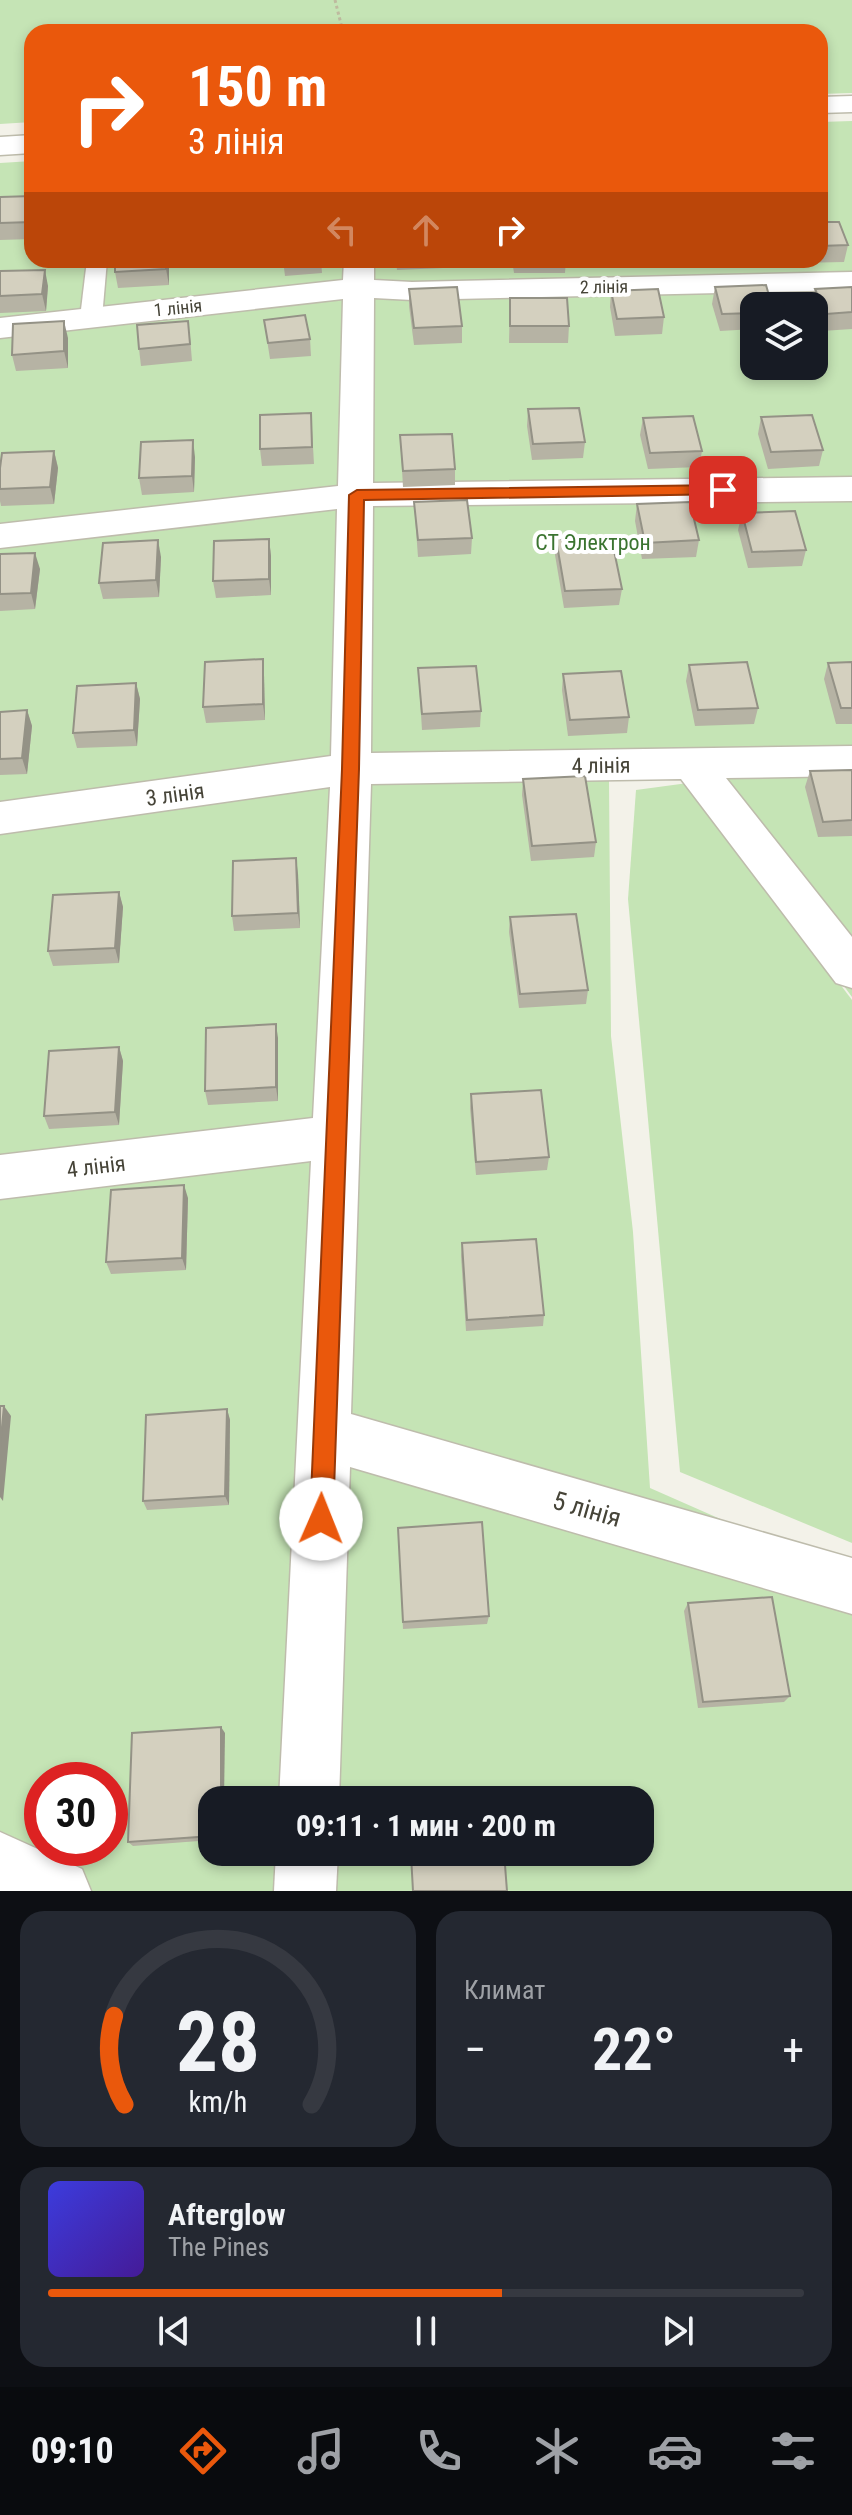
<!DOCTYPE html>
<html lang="ru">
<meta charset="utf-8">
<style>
:root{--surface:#171b24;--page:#242831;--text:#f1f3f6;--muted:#9ea1a6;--line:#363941;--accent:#ea580c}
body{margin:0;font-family:"Roboto Condensed",sans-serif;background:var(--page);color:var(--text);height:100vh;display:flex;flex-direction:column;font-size:30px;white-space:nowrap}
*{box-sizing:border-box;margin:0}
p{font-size:26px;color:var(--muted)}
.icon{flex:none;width:44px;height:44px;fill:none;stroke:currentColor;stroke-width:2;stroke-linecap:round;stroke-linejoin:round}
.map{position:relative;height:1891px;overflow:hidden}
.side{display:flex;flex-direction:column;gap:20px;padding:20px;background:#0d0f14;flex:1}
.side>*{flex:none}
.banner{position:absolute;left:24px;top:24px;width:804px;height:244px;border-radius:24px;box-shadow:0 4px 12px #0003;background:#ea580c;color:#fff;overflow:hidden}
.controls{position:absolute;left:740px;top:292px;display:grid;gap:16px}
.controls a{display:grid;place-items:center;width:88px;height:88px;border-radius:16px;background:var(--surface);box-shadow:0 4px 12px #0003;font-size:40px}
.speed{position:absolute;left:24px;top:1762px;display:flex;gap:16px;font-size:40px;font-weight:700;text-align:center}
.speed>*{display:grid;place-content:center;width:104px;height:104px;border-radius:50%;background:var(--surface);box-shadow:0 4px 12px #0003;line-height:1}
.speed .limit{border:12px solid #d22;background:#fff;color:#111}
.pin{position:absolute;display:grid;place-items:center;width:68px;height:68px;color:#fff;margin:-34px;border-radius:16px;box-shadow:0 4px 12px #0006}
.me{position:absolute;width:88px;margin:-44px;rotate:1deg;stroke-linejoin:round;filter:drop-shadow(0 0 6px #0008)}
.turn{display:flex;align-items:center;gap:28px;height:168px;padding:0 32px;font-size:36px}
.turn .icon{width:104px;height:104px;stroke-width:2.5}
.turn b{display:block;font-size:56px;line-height:68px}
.lanes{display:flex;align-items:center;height:76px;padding:0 32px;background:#0003;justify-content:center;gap:40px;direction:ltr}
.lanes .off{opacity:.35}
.big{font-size:60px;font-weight:700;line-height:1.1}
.side .tile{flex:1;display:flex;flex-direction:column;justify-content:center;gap:12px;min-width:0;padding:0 28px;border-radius:24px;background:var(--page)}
.side .dial{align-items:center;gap:0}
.dial svg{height:208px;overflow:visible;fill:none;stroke:var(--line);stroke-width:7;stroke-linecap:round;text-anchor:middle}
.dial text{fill:var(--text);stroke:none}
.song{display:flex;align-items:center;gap:24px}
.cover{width:96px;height:96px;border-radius:12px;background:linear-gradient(135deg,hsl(240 70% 55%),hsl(260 70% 35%))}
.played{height:8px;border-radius:4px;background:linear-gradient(90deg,var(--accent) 60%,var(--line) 60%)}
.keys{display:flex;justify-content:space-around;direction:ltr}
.heat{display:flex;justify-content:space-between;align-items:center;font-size:44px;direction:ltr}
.side .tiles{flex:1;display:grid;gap:20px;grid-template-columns:1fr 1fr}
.tile:last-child{grid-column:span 2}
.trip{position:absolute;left:198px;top:1786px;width:456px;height:80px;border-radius:24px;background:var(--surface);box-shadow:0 4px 12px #0003;font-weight:700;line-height:80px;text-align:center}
.tabs{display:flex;height:128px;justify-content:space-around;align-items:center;background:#090b0e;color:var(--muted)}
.tabs .icon{width:56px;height:56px}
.tabs .selected{color:var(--accent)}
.tabs b{font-size:36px;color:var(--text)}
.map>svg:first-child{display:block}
</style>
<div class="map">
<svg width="852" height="1891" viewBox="0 0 852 1891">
<rect width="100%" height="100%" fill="#f3f2e9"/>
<g fill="#c5e4b5" fill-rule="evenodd">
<polygon points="0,0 852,0 852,93 820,94 820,32 32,32 32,122 0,124"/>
<path d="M852,121V997L687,773L609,779L611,1036L633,1232L650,1488L852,1577V1891H0V163L32,161V260H820V122ZM754,306H814V366H754ZM42,1780H110V1848H42ZM212,1800H640V1852H212Z"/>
<polygon points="688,783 852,1000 852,1543 680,1472 628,899 636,790"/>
</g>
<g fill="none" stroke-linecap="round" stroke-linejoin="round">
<g stroke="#bebcac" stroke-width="3">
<polygon id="service" points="87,260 107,260 102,318 91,325 80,318"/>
</g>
<g stroke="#bebcac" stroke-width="3">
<g id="minor">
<polygon points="852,96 852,112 820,113 820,97"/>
<polygon points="32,135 32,153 0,155 0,137"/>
<polygon points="344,260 374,260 374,280 412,282 852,272 852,290 412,300 374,298 373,483 852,477 852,501 373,506 371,753 852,746 852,776 726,778 852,937 852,988 836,983 681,779 371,784 351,1414 852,1558 852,1614 350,1467 339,1800 279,1800 311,1161 0,1199 0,1155 313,1118 330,787 0,834 0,802 331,756 337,509 0,548 0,524 338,486 343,299 0,338 0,318 343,280"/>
<polygon points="0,1832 82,1869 91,1891 0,1891"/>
<polygon points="276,1852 338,1852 336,1891 274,1891"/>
</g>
</g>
<polyline stroke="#beba9f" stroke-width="3" stroke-dasharray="3 3" stroke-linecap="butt" points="335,0 343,32"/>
<use href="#service" fill="#fff" fill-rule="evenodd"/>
<use href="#minor" fill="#fff" fill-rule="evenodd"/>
</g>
<g fill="#b6b3a4">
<polygon points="32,196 32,239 0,240 0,197"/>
<polygon points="820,222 848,245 844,262 796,263 794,260 820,260"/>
<polygon points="115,260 168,260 169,285 118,288 115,272"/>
<polygon points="283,260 321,260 322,273 285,276"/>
<polygon points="396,260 443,260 443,268 397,270"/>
<polygon points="512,260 566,260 565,273 514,273"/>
<polygon points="638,260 683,260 683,262 640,264"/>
<polygon points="0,271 48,286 46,311 0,313"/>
<polygon points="715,287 754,306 754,329 720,331 712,304"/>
<polygon points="852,287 852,329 822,331 814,312 814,306 812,306 815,289"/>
<polygon points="409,289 462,326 462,343 414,345 409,306"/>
<polygon points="611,291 664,317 662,334 615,336 610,307"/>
<polygon points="510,298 569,326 568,343 509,343"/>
<polygon points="264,320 310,339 311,356 270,359"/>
<polygon points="190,337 192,361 141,366 139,349"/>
<polygon points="68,338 68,368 16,371 12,355"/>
<polygon points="528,409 585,442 583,458 532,460 527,426"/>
<polygon points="311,413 314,464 262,466 260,449"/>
<polygon points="761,417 823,450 819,466 768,469 758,434"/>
<polygon points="643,418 702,451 699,467 648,469 640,435"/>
<polygon points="400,435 455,469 455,485 403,487"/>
<polygon points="54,451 58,468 54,504 1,506 0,501 0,468"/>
<polygon points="195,457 194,492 142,495 139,478"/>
<polygon points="414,502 472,538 471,554 418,557"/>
<polygon points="637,504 699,540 696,557 642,559 635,521"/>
<polygon points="742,513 806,550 802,566 748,568 738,530"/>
<polygon points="269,539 271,556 271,595 216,598 213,581"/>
<polygon points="556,539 622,589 619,605 564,608 555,555"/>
<polygon points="0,554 40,569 35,609 0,611"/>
<polygon points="161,557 159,597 103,599 99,583"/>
<polygon points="263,659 264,675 265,720 206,723 203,707"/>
<polygon points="852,662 852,724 836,724 824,679 828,663"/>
<polygon points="689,665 758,708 754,724 695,726 686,681"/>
<polygon points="418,668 481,711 480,727 422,730"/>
<polygon points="563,674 629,717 627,733 568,736 562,690"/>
<polygon points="136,683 140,699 137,746 77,748 73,733"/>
<polygon points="27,710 32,726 27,774 0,775 0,712"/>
<polygon points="852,770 852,836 818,837 805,787 810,771"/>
<polygon points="523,779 596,842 594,857 531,861 522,795"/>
<polygon points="298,874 300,928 234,931 232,916"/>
<polygon points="119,892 123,907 119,963 53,966 48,951"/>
<polygon points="510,917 588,990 586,1004 519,1008 509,932"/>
<polygon points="278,1038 278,1101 208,1105 205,1091"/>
<polygon points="119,1047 123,1061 119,1125 49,1129 44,1116"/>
<polygon points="471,1094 549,1157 547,1170 476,1175 470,1108"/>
<polygon points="188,1198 186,1270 111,1274 106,1262"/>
<polygon points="462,1243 544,1315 543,1326 466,1331 461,1256"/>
<polygon points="227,1409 230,1420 229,1505 147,1510 143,1501"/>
<polygon points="398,1528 489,1616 487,1624 403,1629"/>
<polygon points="688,1603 790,1696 784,1702 698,1708 684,1611"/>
<polygon points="225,1733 212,1800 212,1840 133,1846 128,1842"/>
</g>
<g fill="#949286">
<polygon points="166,260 169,261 169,285 166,269"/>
<polygon points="45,270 48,286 46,311 42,294"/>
<polygon points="64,321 68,338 68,368 64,351"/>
<polygon points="193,440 195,457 194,492 192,476"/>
<polygon points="54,451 58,468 54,504 50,487"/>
<polygon points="269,539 271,556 271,595 269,579"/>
<polygon points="158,540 161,557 159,597 156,580"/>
<polygon points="35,553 40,569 35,609 31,593"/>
<polygon points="263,659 264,675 265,720 263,704"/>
<polygon points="136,683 140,699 137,746 134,730"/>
<polygon points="27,710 32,726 27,774 22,758"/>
<polygon points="296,858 298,874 300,928 298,913"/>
<polygon points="119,892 123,907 119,963 115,948"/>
<polygon points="276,1024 278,1038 278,1101 276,1087"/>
<polygon points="119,1047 123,1061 119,1125 115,1112"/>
<polygon points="184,1185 188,1198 186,1270 182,1258"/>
<polygon points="4,1406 11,1416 3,1501 0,1497 0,1448"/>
<polygon points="227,1409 230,1420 229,1505 225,1496"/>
<polygon points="221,1727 225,1733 224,1800 221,1800"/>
</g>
<g fill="#d4d0bf" stroke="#949286" stroke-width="2">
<polygon points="32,196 32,222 0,223 0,197"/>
<polygon points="820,222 839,222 848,245 820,246"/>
<polygon points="115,260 166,260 166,269 115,272"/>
<polygon points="45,270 42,294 0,296 0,271"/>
<polygon points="766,285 772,306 754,306 754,313 722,314 715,287"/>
<polygon points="457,287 462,326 414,328 409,289"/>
<polygon points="852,287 852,312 826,314 815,289"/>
<polygon points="658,289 664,317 617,319 611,291"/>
<polygon points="510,298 567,298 569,326 510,326"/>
<polygon points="305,315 310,339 268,343 264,320"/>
<polygon points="64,321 64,351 12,355 13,324"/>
<polygon points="188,321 190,344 139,349 137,325"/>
<polygon points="579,408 585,442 533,444 528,409"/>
<polygon points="311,413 312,447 260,449 260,415"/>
<polygon points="812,415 823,450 771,452 761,417"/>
<polygon points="693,416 702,451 650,453 643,418"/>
<polygon points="452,434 455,469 403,471 400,435"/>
<polygon points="193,440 192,476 139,478 141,442"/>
<polygon points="54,451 50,487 0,489 0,468 2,453"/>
<polygon points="467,500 472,538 418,540 414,502"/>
<polygon points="690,502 699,540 645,543 637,504"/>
<polygon points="795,511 806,550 752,552 742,513"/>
<polygon points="611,536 622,589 565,591 556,539"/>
<polygon points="269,539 269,579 213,581 214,541"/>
<polygon points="158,540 156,580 99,583 103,543"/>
<polygon points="35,553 31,593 0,594 0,554"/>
<polygon points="263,659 263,704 203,707 205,662"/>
<polygon points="747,662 758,708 698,710 689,665"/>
<polygon points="852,662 852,708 841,708 828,663"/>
<polygon points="476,666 481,711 422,714 418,668"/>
<polygon points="621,671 629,717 570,720 563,674"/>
<polygon points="136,683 134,730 73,733 77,686"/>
<polygon points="27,710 22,758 0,759 0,712"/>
<polygon points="852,770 852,820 823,822 810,771"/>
<polygon points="585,776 596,842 532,846 523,779"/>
<polygon points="296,858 298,913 232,916 233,861"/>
<polygon points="119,892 115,948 48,951 53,895"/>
<polygon points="576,914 588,990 520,994 510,917"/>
<polygon points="276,1024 276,1087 205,1091 206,1028"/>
<polygon points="119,1047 115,1112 44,1116 49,1051"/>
<polygon points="541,1090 549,1157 476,1162 471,1094"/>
<polygon points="184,1185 182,1258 106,1262 111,1190"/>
<polygon points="536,1239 544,1315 467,1320 462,1243"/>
<polygon points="0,1406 4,1406 0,1448"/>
<polygon points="227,1409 225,1496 143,1501 146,1415"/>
<polygon points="482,1522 489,1616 403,1622 398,1528"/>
<polygon points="772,1597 790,1696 703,1702 688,1603"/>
<polygon points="221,1727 221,1800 212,1800 212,1836 128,1842 132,1733"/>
<polygon points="457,1852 504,1852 507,1891 413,1891 411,1855"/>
</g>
<polygon fill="#ea580c" stroke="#983908" stroke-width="2" points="723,485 728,487 728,494 364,500 359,769 333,1519 329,1527 321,1531 313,1527 310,1519 342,769 349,495 357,490"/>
<g text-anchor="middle" stroke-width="8" stroke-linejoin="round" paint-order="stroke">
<g font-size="18" fill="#464438" stroke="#fff">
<text transform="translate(604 287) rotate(-1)" y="6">2 лінія</text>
<text transform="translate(178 308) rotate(-6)" y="6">1 лінія</text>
</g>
<g font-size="22" fill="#3b7430" stroke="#fff">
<text x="593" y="550">СТ Электрон</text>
</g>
<g font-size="22" fill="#464438" stroke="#fff">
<text transform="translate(601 765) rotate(-1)" y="8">4 лінія</text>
<text transform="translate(175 794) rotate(-8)" y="8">3 лінія</text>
<text transform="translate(96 1166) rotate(-7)" y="8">4 лінія</text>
</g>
<g font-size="26" fill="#464438" stroke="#fff">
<text transform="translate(587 1509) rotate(16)" y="9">5 лінія</text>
</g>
</g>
</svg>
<div class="controls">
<a><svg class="icon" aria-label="layers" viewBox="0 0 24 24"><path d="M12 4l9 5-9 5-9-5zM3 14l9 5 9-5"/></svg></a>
</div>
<div class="speed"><div class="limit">30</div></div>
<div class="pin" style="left:723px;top:490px;background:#d93025"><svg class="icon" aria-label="arrive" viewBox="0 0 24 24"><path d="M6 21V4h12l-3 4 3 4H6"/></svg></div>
<svg class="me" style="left:321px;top:1519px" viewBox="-20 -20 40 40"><circle r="19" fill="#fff"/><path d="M0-13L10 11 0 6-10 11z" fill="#ea580c"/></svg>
<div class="trip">09:11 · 1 мин · 200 m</div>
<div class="banner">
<div class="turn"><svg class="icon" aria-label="right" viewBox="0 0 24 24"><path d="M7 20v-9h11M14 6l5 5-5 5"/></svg><div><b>150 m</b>3 лінія</div></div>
<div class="lanes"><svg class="icon off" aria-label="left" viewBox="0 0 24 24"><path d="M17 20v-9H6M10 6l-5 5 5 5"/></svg><svg class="icon off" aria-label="ahead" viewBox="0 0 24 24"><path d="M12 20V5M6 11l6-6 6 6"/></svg><svg class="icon" aria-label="right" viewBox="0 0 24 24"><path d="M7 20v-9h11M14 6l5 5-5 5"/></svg></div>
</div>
</div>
<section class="side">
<div class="tiles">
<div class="tile dial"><svg viewBox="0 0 100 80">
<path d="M14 69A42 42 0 1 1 86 69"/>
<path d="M14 69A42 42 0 0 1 10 35" stroke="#ea580c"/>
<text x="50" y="56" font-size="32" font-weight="700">28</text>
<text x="50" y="72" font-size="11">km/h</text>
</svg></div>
<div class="tile"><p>Климат</p>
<div class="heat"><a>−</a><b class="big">22°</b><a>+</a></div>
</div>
<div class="tile">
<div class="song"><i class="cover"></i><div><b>Afterglow</b><p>The Pines</p></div></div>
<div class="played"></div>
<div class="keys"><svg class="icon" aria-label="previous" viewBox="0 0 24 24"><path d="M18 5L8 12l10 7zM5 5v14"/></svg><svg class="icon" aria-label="pause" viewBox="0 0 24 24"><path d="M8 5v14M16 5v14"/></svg><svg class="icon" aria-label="next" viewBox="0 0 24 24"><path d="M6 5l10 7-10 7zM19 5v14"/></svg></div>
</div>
</div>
</section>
<nav class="tabs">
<b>09:10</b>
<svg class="icon selected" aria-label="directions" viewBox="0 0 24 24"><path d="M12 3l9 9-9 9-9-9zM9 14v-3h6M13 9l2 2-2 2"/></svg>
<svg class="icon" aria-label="music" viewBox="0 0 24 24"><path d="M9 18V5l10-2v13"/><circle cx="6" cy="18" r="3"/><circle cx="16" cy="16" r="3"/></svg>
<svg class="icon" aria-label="phone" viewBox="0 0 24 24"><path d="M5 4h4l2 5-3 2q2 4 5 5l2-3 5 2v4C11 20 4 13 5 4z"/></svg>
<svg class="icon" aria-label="climate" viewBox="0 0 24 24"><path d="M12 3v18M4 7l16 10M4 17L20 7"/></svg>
<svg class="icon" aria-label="car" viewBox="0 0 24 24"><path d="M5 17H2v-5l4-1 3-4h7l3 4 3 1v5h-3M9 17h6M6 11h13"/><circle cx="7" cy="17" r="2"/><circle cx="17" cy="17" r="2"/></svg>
<svg class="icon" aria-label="filters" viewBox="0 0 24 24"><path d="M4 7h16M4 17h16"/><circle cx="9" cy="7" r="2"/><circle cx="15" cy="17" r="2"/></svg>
</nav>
